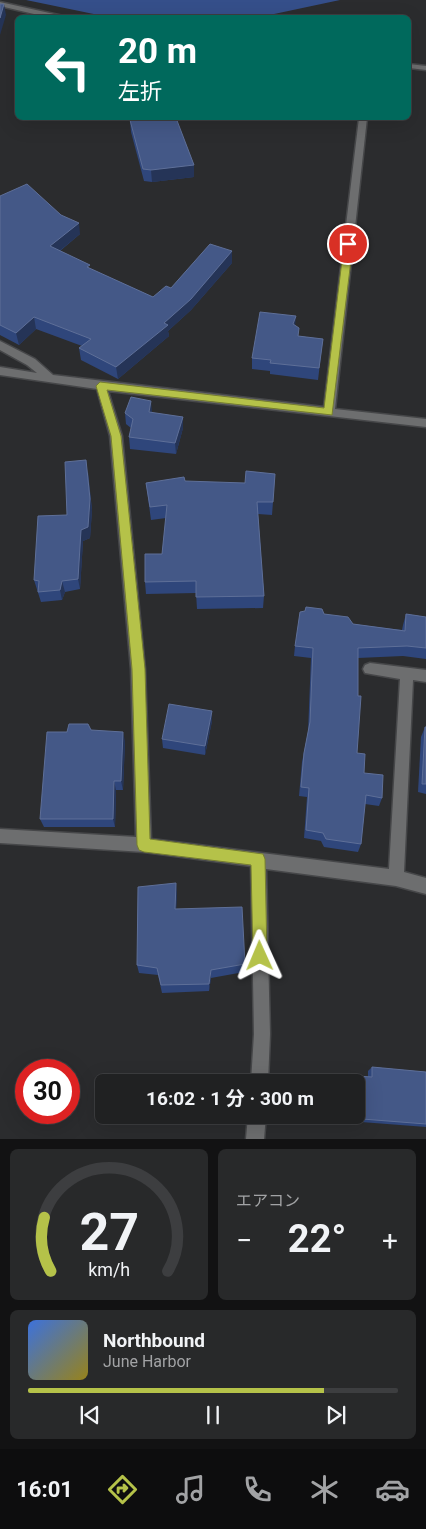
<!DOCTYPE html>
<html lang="ja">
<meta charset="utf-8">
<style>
:root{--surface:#202122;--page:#28292a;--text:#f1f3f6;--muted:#a2a3a5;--line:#3d3e40;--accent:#b5c249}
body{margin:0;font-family:Roboto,"Noto Sans JP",sans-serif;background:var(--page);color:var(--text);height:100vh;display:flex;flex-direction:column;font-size:19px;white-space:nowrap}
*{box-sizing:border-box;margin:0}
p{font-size:16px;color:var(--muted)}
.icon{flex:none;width:28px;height:28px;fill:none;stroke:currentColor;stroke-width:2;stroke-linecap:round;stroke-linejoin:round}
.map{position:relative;height:1139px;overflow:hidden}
.drawer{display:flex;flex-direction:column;gap:10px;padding:10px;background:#121213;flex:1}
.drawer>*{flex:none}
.guide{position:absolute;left:15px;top:15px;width:396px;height:105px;border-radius:8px;box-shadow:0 5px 20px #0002,0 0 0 1px var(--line);background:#00695c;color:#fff;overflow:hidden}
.speed{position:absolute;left:15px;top:1059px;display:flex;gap:10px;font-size:25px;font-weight:700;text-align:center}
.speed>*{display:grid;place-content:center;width:65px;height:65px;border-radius:50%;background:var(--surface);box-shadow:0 5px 20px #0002,0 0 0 1px var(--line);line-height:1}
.speed .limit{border:8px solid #d22;background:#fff;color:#111}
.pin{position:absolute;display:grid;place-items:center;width:42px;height:42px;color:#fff;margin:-21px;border:2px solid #fff;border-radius:50%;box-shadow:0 1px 5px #0007}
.me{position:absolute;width:55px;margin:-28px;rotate:359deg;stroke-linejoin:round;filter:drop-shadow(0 0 4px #0008)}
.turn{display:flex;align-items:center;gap:18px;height:105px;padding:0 20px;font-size:22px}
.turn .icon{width:65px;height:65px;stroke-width:2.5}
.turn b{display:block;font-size:35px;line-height:42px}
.big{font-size:38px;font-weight:700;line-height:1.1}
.drawer .tile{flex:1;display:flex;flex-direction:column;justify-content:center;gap:8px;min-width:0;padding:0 18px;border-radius:8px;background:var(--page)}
.drawer .dial{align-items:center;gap:0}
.dial svg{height:130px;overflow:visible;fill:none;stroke:var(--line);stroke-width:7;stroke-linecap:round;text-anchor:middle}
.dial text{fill:var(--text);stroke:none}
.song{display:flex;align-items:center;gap:15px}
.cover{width:60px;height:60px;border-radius:8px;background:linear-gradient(135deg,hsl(220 70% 55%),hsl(50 70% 35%))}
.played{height:5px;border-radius:2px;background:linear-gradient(90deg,var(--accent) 80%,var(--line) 80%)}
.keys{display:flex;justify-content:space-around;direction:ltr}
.heat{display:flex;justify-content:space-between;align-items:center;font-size:28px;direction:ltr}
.drawer .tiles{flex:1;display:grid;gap:10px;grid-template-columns:1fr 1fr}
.tile:last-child{grid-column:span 2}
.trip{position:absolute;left:95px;top:1074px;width:270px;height:50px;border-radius:8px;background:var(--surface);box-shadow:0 5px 20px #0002,0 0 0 1px var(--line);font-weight:700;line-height:50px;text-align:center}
.tab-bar{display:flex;height:80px;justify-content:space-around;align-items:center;background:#0d0d0e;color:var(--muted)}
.tab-bar .icon{width:35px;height:35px}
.tab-bar .current{color:var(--accent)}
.tab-bar b{font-size:22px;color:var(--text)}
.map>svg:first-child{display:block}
</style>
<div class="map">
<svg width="426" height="1139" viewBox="0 0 426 1139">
<rect width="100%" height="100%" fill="#2b2c2e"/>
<polygon fill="#354f8a" points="26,0 340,0 260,17 113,18"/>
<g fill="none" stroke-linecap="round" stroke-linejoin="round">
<g stroke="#464749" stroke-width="3">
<g id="minor">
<polygon points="0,2 63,16 66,18 51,18 0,6"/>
<polygon points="409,64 426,66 426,70 409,68"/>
<polygon points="359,118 367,118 335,409 426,419 426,427 108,391 122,436 145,669 151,839 389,869 400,679 365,673 363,669 365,665 370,663 426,670 426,682 413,680 404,872 426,878 426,894 396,886 266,869 270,1034 268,1082 251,1082 254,1034 251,866 144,852 0,843 0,829 136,837 131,669 110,436 97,389 0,375 0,367 37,373 27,365 0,350 0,341 35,359 53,375 324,407"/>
<polygon points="248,1115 266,1115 264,1139 246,1139"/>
</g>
</g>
<use href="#minor" fill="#6d6e6f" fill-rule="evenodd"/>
</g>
<g fill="#2f467b">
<polygon points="130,120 194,177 152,182 144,181 131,132"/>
<polygon points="0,196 80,234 60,251 91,269 153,297 171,288 232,263 191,310 168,331 169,336 118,379 81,360 79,348 82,346 36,329 19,345 0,335"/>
<polygon points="295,326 298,336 323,339 318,380 270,374 270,371 252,369 252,358"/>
<polygon points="125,413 152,413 183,417 183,428 176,454 130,449 129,437 131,428 126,424"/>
<polygon points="88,472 92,510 90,538 83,541 80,589 65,592 62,600 41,602 34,580"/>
<polygon points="185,481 273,502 272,515 258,514 264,596 263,608 197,609 196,593 146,594 145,582 162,554 166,518 151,520 146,483"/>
<polygon points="324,614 353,624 402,630 403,625 406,614 426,617 426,659 403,656 358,658 357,753 364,773 382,798 379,806 365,804 361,844 358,852 324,847 321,841 304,838 307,797 299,796 302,762 308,732 311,658 294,656 295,646"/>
<polygon points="212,721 205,755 163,748 162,739"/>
<polygon points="425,727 426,727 426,794 418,792 421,737"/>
<polygon points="91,730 125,741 123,790 116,790 115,827 44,827 40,819 67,732"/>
<polygon points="177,892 176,909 245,964 244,972 211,978 209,991 162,993 158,975 139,973 137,965"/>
<polygon points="372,1067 426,1072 426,1127 322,1119 322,1115 356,1115 356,1082 322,1082 322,1077 325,1074 368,1077 368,1071"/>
</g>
<g fill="#253457">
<polygon points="4,4 6,15 0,35 0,18"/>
<polygon points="194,165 194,177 152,182 151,170"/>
<polygon points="79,223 80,234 52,257 50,246"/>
<polygon points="232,251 232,263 191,310 168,331 169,336 118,379 116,367 164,323"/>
<polygon points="296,316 295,327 293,324"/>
<polygon points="34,317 36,329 19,345 16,333"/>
<polygon points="151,401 152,412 150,423 149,412"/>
<polygon points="183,417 183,428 176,454 175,443"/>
<polygon points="86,460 92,510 90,538 83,541 80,589 78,579"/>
<polygon points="62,581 65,592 62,600 60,590"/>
<polygon points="212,711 212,721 205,755 205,746"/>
<polygon points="123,732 125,741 123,790 121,781"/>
<polygon points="114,781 116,790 115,827 113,819"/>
<polygon points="176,883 177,892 176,918 175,909"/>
<polygon points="211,970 211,978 209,991 209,984"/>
</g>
<g fill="#445887" stroke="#5e6f98">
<polygon points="0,4 4,4 0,18"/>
<polygon points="144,118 176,118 194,165 151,170 143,169 130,120"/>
<polygon points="27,184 61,215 79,223 50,246 90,265 87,267 153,297 166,286 171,288 210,244 232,251 191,299 164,323 168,325 116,367 79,348 91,339 34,317 16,333 0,325 0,196"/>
<polygon points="260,312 296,316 293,324 299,328 298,336 323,339 319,368 270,363 271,360 252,358"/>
<polygon points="131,397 151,401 149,412 183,417 175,443 129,437 133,419 125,413"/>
<polygon points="86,460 90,499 88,527 81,530 78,579 62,581 60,590 38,592 39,581 34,580 38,516 67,515 65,462"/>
<polygon points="246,471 275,474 273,502 257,502 264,596 196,597 196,581 145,582 145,554 162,554 167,505 150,507 146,483 184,477 185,481 245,483"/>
<polygon points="306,607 322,609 324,614 348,617 353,624 405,631 406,614 426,617 426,648 407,646 358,648 358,696 361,696 357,753 365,754 364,773 383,775 382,798 366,795 361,844 326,839 323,833 306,830 309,788 301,787 304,753 310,722 313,648 295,646 300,612 305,611"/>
<polygon points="169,704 212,711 205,746 162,739"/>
<polygon points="69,724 88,724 91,730 123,732 121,781 114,781 113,819 40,819 47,732 67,732"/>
<polygon points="425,727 426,727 426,784 422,784"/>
<polygon points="176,883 175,909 242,907 245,964 211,970 209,984 161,985 157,968 137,965 138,887"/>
<polygon points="372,1067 426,1072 426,1124 324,1116 324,1115 356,1115 356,1082 325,1082 325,1074 372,1077"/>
</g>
<polygon fill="#b5c249" stroke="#767e2f" points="348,242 353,244 332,415 107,390 121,436 145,669 150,839 263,854 265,859 267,956 265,961 260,963 255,961 253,956 251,865 144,852 139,850 137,845 132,669 111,436 96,386 100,382 324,408 344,244"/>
</svg>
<div class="speed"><div class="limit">30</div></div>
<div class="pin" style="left:348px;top:244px;background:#d93025"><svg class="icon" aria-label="arrive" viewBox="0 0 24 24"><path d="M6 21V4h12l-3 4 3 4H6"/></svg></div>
<svg class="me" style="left:260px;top:956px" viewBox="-20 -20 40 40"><path d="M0-17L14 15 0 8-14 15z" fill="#b5c249" stroke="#fff" stroke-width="4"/></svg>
<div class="trip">16:02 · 1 分 · 300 m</div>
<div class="guide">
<div class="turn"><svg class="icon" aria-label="left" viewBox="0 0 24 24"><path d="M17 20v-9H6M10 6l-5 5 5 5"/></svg><div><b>20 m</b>左折</div></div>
</div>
</div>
<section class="drawer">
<div class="tiles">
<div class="tile dial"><svg viewBox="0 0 100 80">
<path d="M14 69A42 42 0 1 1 86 69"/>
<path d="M14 69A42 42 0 0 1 10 36" stroke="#b5c249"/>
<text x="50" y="56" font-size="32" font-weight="700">27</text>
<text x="50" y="72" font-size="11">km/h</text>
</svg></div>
<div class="tile"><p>エアコン</p>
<div class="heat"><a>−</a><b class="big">22°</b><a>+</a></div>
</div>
<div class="tile">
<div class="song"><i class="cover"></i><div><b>Northbound</b><p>June Harbor</p></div></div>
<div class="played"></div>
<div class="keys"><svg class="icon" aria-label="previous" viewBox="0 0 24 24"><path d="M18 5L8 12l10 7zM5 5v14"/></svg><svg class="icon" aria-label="pause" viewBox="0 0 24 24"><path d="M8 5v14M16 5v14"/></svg><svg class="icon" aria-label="next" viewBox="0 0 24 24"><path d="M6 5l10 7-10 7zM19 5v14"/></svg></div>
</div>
</div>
</section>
<nav class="tab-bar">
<b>16:01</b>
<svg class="icon current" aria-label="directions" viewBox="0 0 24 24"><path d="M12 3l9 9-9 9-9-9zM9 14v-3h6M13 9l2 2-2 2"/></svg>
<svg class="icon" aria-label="music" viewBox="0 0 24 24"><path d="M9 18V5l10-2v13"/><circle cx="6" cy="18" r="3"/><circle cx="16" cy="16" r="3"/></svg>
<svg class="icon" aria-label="phone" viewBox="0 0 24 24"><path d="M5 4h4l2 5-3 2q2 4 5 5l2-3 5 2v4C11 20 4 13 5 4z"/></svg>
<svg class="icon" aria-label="climate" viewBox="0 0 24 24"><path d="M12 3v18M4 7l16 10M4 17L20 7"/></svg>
<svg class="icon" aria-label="car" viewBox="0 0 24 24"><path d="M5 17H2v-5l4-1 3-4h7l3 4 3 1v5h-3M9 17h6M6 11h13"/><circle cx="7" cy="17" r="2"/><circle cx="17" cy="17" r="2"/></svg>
</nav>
